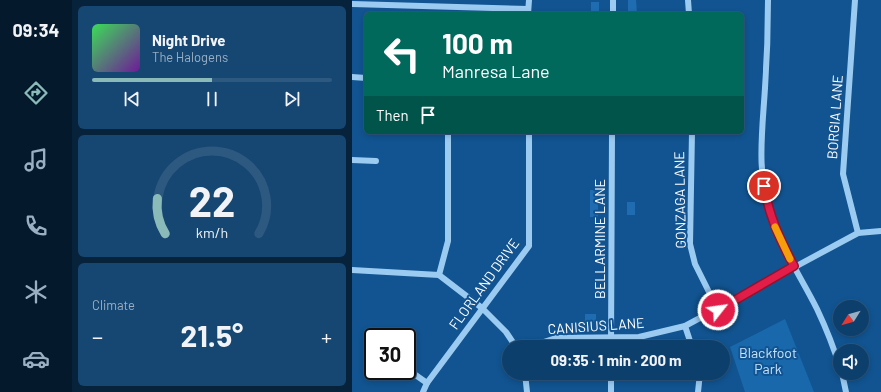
<!DOCTYPE html>
<meta charset="utf-8">
<style>
:root{--surface:#0d3f6d;--page:#164672;--text:#f1f3f6;--muted:#9aafc2;--line:#2d5880;--accent:#8bbbb9}
body{margin:0;font-family:Barlow,sans-serif;background:var(--page);color:var(--text);height:100vh;display:flex;flex-direction:column;font-size:15px;white-space:nowrap}
*{box-sizing:border-box;margin:0}
p{font-size:13px;color:var(--muted)}
.icon{flex:none;width:22px;height:22px;fill:none;stroke:currentColor;stroke-width:2;stroke-linecap:round;stroke-linejoin:round}
.map{position:relative;flex:1;overflow:hidden}
.side{display:flex;flex-direction:column;gap:6px;padding:6px;background:#07233c;width:280px}
.side>*{flex:none}
.guide{position:absolute;left:12px;top:12px;width:380px;height:122px;border-radius:6px;box-shadow:0 2px 6px #0003,0 0 0 1px var(--line);background:#00695c;color:#fff;overflow:hidden}
.needle{width:26px;rotate:233deg}
.buttons{position:absolute;left:481px;top:300px;display:grid;gap:8px}
.buttons a{display:grid;place-items:center;width:36px;height:36px;border-radius:50%;background:var(--surface);box-shadow:0 2px 6px #0003,0 0 0 1px var(--line);font-size:20px}
.speed{position:absolute;left:12px;top:328px;display:flex;gap:8px;font-size:20px;font-weight:700;text-align:center}
.speed>*{display:grid;place-content:center;width:52px;height:52px;border-radius:50%;background:var(--surface);box-shadow:0 2px 6px #0003,0 0 0 1px var(--line);line-height:1}
.speed .limit{border:2px solid #111;border-radius:6px;background:#fff;color:#111}
.pin{position:absolute;display:grid;place-items:center;width:34px;height:34px;color:#fff;margin:-17px;border:2px solid #fff;border-radius:50%;box-shadow:0 1px 4px #0007}
.me{position:absolute;width:44px;margin:-22px;rotate:60deg;stroke-linejoin:round;filter:drop-shadow(0 0 3px #0008)}
.turn{display:flex;align-items:center;gap:14px;height:84px;padding:0 12px;font-size:18px}
.turn .icon{width:52px;height:52px;stroke-width:2.5}
.turn b{display:block;font-size:28px;line-height:34px}
.then{display:flex;align-items:center;height:38px;padding:0 12px;background:#0003;gap:8px;font-size:15px}
.big{font-size:30px;font-weight:700;line-height:1.1}
.side .tile{flex:1;display:flex;flex-direction:column;justify-content:center;gap:6px;min-width:0;padding:0 14px;border-radius:6px;background:var(--page)}
.side .dial{align-items:center;gap:0}
.dial svg{height:104px;overflow:visible;fill:none;stroke:var(--line);stroke-width:7;stroke-linecap:round;text-anchor:middle}
.dial text{fill:var(--text);stroke:none}
.song{display:flex;align-items:center;gap:12px}
.cover{width:48px;height:48px;border-radius:6px;background:linear-gradient(135deg,hsl(130 70% 55%),hsl(280 70% 35%))}
.played{height:4px;border-radius:2px;background:linear-gradient(90deg,var(--accent) 50%,var(--line) 50%)}
.keys{display:flex;justify-content:space-around;direction:ltr}
.heat{display:flex;justify-content:space-between;align-items:center;font-size:22px;direction:ltr}
.trip{position:absolute;left:150px;top:340px;width:228px;height:40px;border-radius:20px;background:var(--surface);box-shadow:0 2px 6px #0003,0 0 0 1px var(--line);font-weight:700;line-height:40px;text-align:center}
main{display:flex;flex:1;min-height:0}
.menu{display:flex;flex-direction:column;width:72px;justify-content:space-around;align-items:center;background:#05192c;color:var(--muted)}
.menu .icon{width:28px;height:28px}
.menu .active{color:var(--accent)}
.menu b{font-size:18px;color:var(--text)}
.map>svg:first-child{display:block}
</style>
<main>
<nav class="menu">
<b>09:34</b>
<svg class="icon active" aria-label="directions" viewBox="0 0 24 24"><path d="M12 3l9 9-9 9-9-9zM9 14v-3h6M13 9l2 2-2 2"/></svg>
<svg class="icon" aria-label="music" viewBox="0 0 24 24"><path d="M9 18V5l10-2v13"/><circle cx="6" cy="18" r="3"/><circle cx="16" cy="16" r="3"/></svg>
<svg class="icon" aria-label="phone" viewBox="0 0 24 24"><path d="M5 4h4l2 5-3 2q2 4 5 5l2-3 5 2v4C11 20 4 13 5 4z"/></svg>
<svg class="icon" aria-label="climate" viewBox="0 0 24 24"><path d="M12 3v18M4 7l16 10M4 17L20 7"/></svg>
<svg class="icon" aria-label="car" viewBox="0 0 24 24"><path d="M5 17H2v-5l4-1 3-4h7l3 4 3 1v5h-3M9 17h6M6 11h13"/><circle cx="7" cy="17" r="2"/><circle cx="17" cy="17" r="2"/></svg>
</nav>
<section class="side">
<div class="tile">
<div class="song"><i class="cover"></i><div><b>Night Drive</b><p>The Halogens</p></div></div>
<div class="played"></div>
<div class="keys"><svg class="icon" aria-label="previous" viewBox="0 0 24 24"><path d="M18 5L8 12l10 7zM5 5v14"/></svg><svg class="icon" aria-label="pause" viewBox="0 0 24 24"><path d="M8 5v14M16 5v14"/></svg><svg class="icon" aria-label="next" viewBox="0 0 24 24"><path d="M6 5l10 7-10 7zM19 5v14"/></svg></div>
</div>
<div class="tile dial"><svg viewBox="0 0 100 80">
<path d="M14 69A42 42 0 1 1 86 69"/>
<path d="M14 69A42 42 0 0 1 8 42" stroke="#8bbbb9"/>
<text x="50" y="56" font-size="32" font-weight="700">22</text>
<text x="50" y="72" font-size="11">km/h</text>
</svg></div>
<div class="tile"><p>Climate</p>
<div class="heat"><a>−</a><b class="big">21.5°</b><a>+</a></div>
</div>
</section>
<div class="map">
<svg width="529" height="392" viewBox="0 0 529 392">
<rect width="100%" height="100%" fill="#115491"/>
<polygon fill="#1968ab" points="433,319 462,392 393,392 378,347"/>
<g fill="#1f6cb0">
<polygon points="276,0 284,0 285,14 276,14"/>
<rect x="239" y="2" width="8" height="12"/>
<rect x="238" y="190" width="8" height="27"/>
<rect x="275" y="202" width="8" height="13"/>
<rect x="233" y="314" width="11" height="8"/>
</g>
<g fill="none" stroke-linecap="round" stroke-linejoin="round">
<g stroke="#9ccbf2" stroke-width="6">
<polyline points="336,0 337,14"/>
<path d="M416,0C416,29 415,59 413,88C410,136 404,172 420,220C431,251 450,279 465,309C474,328 482,348 488,368"/>
<polyline points="503,0 491,174 506,233"/>
<polyline points="0,4 176,9"/>
<polyline points="176,14 177,0"/>
<polyline points="261,14 261,0"/>
<polyline points="0,77 14,78"/>
<polyline points="340,132 338,244 343,264 366,310"/>
<polyline points="0,160 24,161"/>
<polyline points="0,270 87,275 130,308 154,332 164,347"/>
<polyline points="87,275 96,241 96,132"/>
<polyline points="333,326 340,347"/>
<polyline points="176,347 204,338 287,337 333,326 506,233 529,231"/>
<polyline points="259,347 260,132"/>
<polyline points="55,369 75,383"/>
<polyline points="173,373 175,392"/>
<polyline points="259,373 259,392"/>
<polyline points="490,373 494,392"/>
<polyline points="71,392 75,383 177,246 177,132"/>
<polyline points="346,392 348,373"/>
</g>
</g>
<g fill="none" stroke-linecap="round" stroke-linejoin="round">
<g stroke="#92132f" stroke-width="10">
<path id="route" d="M366,310L442,266C428,240 417,216 412,186"/>
</g>
<use href="#route" stroke="#e11d48" stroke-width="7"/>
<polyline stroke="#f59e0b" stroke-width="7" points="423,227 438,259"/>
</g>
<g text-anchor="middle" stroke-width="4" stroke-linejoin="round" paint-order="stroke">
<g font-size="14" fill="#fff" stroke="#115491">
<text transform="translate(483 117) rotate(-86)" y="5">BORGIA LANE</text>
<text transform="translate(328 200) rotate(-91)" y="5">GONZAGA LANE</text>
<text transform="translate(248 239) rotate(-90)" y="5">BELLARMINE LANE</text>
<text transform="translate(132 284) rotate(-54)" y="5">FLORLAND DRIVE</text>
<text transform="translate(244 326) rotate(-4)" y="5">CANISIUS LANE</text>
</g>
<g font-size="14" fill="#c4e3fd" stroke="#115491">
<text x="416" y="358">Blackfoot<tspan x="416" dy="16">Park</tspan></text>
</g>
</g>
</svg>
<div class="buttons">
<a><svg class="needle" viewBox="-14 -14 28 28"><path d="M0-13l5 13h-10z" fill="#e53935"/><path d="M0 13l5-13h-10z" fill="#9aafc2"/></svg></a>
<a><svg class="icon" aria-label="sound" viewBox="0 0 24 24"><path d="M4 9h4l5-4v14l-5-4H4zM17 9q2 3 0 6"/></svg></a>
</div>
<div class="speed"><div class="limit">30</div></div>
<div class="pin" style="left:412px;top:186px;background:#d93025"><svg class="icon" aria-label="arrive" viewBox="0 0 24 24"><path d="M6 21V4h12l-3 4 3 4H6"/></svg></div>
<svg class="me" style="left:366px;top:310px" viewBox="-20 -20 40 40"><circle r="17" fill="#e11d48" stroke="#fff" stroke-width="3"/><path d="M0-11L8 9 0 5-8 9z" fill="#fff"/></svg>
<div class="trip">09:35 · 1 min · 200 m</div>
<div class="guide">
<div class="turn"><svg class="icon" aria-label="left" viewBox="0 0 24 24"><path d="M17 20v-9H6M10 6l-5 5 5 5"/></svg><div><b>100 m</b>Manresa Lane</div></div>
<div class="then">Then<svg class="icon" aria-label="arrive" viewBox="0 0 24 24"><path d="M6 21V4h12l-3 4 3 4H6"/></svg></div>
</div>
</div>
</main>
